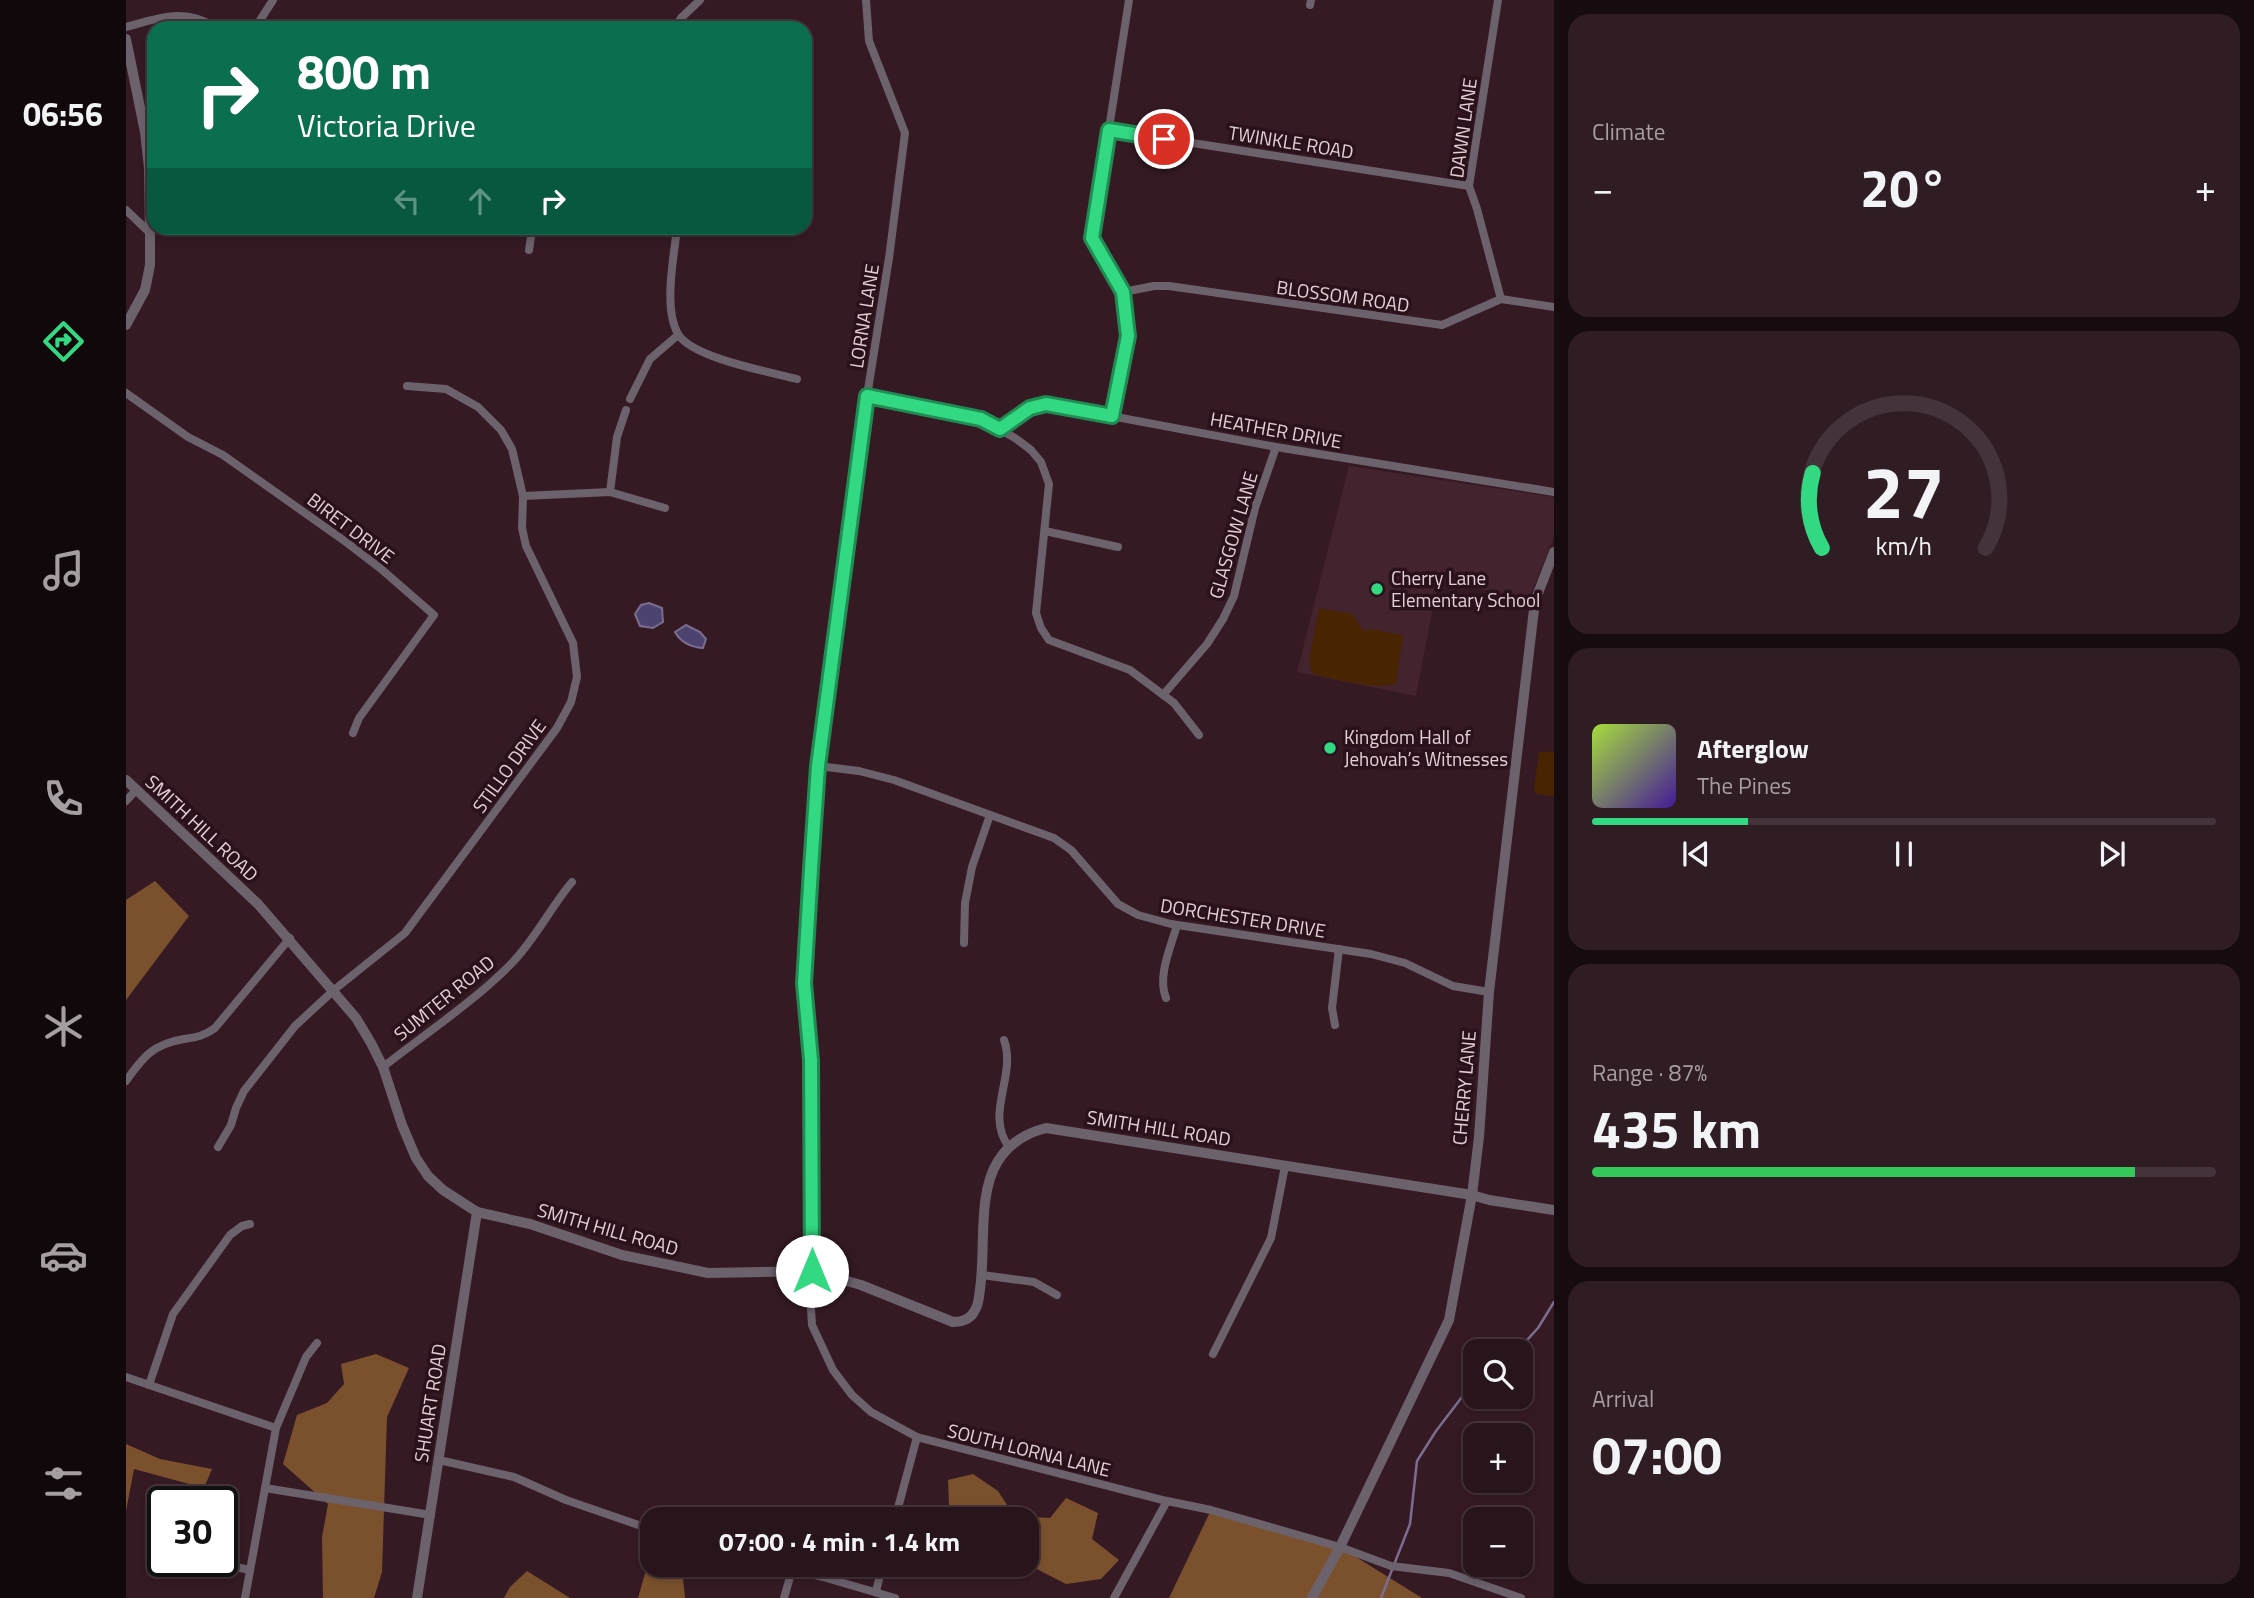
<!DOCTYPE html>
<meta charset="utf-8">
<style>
:root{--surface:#28141b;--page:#301d24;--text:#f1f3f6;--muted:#a59ea3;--line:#44333a;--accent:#32d882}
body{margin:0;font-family:"Titillium Web",sans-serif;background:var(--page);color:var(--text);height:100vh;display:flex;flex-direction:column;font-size:26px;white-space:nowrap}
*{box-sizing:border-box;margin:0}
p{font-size:23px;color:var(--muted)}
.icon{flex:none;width:38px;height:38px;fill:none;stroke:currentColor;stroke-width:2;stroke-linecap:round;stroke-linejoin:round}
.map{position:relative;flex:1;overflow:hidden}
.panel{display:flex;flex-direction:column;gap:14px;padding:14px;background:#160b0f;width:700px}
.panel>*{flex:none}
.banner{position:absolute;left:21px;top:21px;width:665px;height:214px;border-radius:21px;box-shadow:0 4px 10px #0003,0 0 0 2px var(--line);background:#0b6e4f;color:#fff;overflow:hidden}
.fabs{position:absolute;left:1337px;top:1339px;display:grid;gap:14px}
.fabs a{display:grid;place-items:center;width:70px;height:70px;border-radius:14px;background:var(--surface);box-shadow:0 4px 10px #0003,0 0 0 2px var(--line);font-size:35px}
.speed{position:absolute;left:21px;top:1486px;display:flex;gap:14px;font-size:35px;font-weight:700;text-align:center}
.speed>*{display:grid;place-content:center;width:91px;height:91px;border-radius:50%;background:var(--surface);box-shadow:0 4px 10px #0003,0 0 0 2px var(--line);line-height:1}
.speed .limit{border:4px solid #111;border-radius:10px;background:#fff;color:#111}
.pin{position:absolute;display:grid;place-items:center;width:60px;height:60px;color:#fff;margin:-30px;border:4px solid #fff;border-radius:50%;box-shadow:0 2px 7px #0007}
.me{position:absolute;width:77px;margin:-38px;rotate:0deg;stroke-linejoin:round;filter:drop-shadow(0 0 5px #0008)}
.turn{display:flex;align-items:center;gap:24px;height:147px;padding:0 35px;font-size:32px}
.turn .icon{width:91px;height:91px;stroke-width:2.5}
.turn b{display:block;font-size:49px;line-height:60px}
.lanes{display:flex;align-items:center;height:66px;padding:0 35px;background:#0003;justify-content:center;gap:35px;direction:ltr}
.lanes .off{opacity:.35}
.big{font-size:52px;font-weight:700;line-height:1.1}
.panel .card{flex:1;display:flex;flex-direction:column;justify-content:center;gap:10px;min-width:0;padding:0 24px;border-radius:21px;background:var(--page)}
.panel .dial{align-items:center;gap:0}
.dial svg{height:182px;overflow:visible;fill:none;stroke:var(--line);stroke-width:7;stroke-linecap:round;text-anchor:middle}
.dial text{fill:var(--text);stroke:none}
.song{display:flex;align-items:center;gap:21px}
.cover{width:84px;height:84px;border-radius:10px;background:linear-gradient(135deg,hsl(80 70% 55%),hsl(260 70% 35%))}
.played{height:7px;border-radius:4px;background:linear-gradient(90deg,var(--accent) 25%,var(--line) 25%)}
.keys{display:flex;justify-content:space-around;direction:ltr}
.heat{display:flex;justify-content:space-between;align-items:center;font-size:38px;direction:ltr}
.charge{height:10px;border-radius:5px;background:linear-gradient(90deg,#34c759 87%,var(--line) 0)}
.trip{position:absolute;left:514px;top:1507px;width:399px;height:70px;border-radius:21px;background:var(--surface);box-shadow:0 4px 10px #0003,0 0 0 2px var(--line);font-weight:700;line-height:70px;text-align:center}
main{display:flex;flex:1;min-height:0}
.menu{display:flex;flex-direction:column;width:126px;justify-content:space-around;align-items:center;background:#10080b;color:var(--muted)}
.menu .icon{width:49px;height:49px}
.menu .current{color:var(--accent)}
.menu b{font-size:32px;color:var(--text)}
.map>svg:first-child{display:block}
</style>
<main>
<nav class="menu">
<b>06:56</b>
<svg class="icon current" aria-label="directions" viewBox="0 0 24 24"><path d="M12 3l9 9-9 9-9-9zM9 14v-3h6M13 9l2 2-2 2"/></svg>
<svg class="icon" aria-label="music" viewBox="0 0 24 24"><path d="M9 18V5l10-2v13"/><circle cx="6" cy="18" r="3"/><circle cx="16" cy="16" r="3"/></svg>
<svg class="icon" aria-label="phone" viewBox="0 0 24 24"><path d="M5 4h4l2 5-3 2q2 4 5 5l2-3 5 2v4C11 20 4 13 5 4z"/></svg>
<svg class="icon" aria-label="climate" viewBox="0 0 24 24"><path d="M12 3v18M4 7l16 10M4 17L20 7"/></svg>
<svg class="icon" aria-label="car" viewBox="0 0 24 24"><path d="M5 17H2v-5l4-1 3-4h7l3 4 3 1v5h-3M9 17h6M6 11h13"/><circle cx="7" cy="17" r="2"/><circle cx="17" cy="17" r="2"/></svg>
<svg class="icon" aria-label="filters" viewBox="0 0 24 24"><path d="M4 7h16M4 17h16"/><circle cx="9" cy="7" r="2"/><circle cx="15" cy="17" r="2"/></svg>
</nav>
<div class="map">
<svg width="1428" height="1598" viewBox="0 0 1428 1598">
<rect width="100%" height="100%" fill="#351a24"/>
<polygon fill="#43232e" points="1223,466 1428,497 1428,537 1403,599 1312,580 1290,696 1171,672"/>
<g fill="#482500">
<path d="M1193,608L1226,614L1238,631L1244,629L1277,635L1270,684C1247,690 1210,679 1187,674L1183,661Z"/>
<polygon points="1413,752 1428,752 1428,796 1411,794 1408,789"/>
</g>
<g fill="#7b512d">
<polygon points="29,881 63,916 0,1000 0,900"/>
<polygon points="250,1354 283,1368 261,1417 256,1572 248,1598 197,1598 196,1537 202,1504 157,1464 171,1415 201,1403 218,1384 215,1364"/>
<polygon points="0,1444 34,1459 86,1469 78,1488 8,1469 0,1511"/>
<polygon points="847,1474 872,1491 888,1516 924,1518 940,1498 972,1513 966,1539 993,1560 975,1579 940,1584 901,1564 901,1519 793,1519 796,1511 823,1505 822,1480"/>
<polygon points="1085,1510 1214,1547 1296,1598 1043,1598"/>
<polygon points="520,1570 557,1578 559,1598 512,1598"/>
<polygon points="401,1571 444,1598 378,1598 384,1587"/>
</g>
<g fill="#4d4370" stroke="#7a6d8f" stroke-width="2">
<polygon points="523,603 536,608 537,622 527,628 514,626 509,614 515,605"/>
<path d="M560,625L574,632L580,639L577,648C565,647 555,643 549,632Z"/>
</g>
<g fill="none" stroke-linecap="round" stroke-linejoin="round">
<g stroke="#7a6d8f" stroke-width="2.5">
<polyline points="1391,1351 1412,1328 1428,1302"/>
<polyline points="1255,1598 1284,1524 1291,1461 1310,1431 1339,1393 1349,1385"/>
</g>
<g stroke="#6c626c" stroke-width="8">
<polyline points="740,0 743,41 779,133 763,258 741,396 709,626 692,766 678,983 685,1061 684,1293 686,1325 707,1370 726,1395 745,1412 791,1437 1041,1501 1085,1510 1214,1547 1265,1566 1323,1573 1395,1598"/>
<polyline points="1372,0 1343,186 1351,209 1375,299"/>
<polyline points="1184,5 1185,0"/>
<path d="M0,27C33,18 59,7 91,28"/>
<polyline points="129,28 147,0"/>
<polyline points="549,28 555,18 574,0"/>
<polyline points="983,130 1343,186"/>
<polyline points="0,210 24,233"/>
<polyline points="402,228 405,237 403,250"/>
<path d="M551,228C548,257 537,308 552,334C566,358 644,372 671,379"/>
<polyline points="997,292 1028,286 1043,286 1316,325 1375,299 1428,307"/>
<polyline points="0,393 62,437 97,455 220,542 254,568 308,615 233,718 227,733"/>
<polyline points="741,396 855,419 889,438 905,450 915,462 923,484 910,613 915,628 923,640 1004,670 1048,703 1073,735"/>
<polyline points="504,399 524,359 552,335"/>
<polyline points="986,417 1002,336 997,292 966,238 1003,0"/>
<polyline points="874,429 904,408 921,404 1150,447 1428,492"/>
<polyline points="484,492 491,437 500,410"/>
<polyline points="397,496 484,492 539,508"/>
<polyline points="919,531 992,547"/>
<polyline points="1037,695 1081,644 1097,619 1108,596 1129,508 1150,447"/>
<polyline points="692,766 733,771 768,780 928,838 945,850 992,904 1012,915 1045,924 1245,954 1279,963 1327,986 1363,992"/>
<polyline points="0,801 10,790"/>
<polyline points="838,943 839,903 846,867 864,815"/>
<path d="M1040,998C1031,976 1045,947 1051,925"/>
<polyline points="1209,1025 1206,1008 1213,949"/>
<path d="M878,1040C891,1076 858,1114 883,1147"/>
<path d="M257,1067C299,1034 346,1003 384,965C409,940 424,908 446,882"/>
<path d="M0,1081C17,1057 27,1044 58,1039C71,1037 78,1036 89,1028L164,938"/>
<polyline points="92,1147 105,1125 110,1108 118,1091 169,1026 208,990 279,933 431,728 445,702 451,677 447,643 400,546 396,528 397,496 386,449 375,430 352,407 320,389 281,386"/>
<polyline points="856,1275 908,1282 931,1295"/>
<polyline points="1087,1354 1145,1238 1159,1166"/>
<polyline points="0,1377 150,1428"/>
<polyline points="23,1385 47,1314 104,1235 116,1226 124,1224"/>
<polyline points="313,1460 388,1477 440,1500 527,1530"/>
<polyline points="139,1488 305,1515"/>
<polyline points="769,1519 791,1437"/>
<polyline points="81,1561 124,1570"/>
<polyline points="646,1564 697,1577 769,1598"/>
<polyline points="750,1591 757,1564"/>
<polyline points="119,1598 150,1428 180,1357 191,1343"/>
<polyline points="658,1598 666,1570"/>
<polyline points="988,1598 1041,1501"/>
</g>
<g stroke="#6c626c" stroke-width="10">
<polyline points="0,39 19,132 23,168 24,233 24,265 19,290 0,325"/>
<path d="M0,780L132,904L230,1018L245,1043L257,1067L276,1125L290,1158L302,1176L317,1190L351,1212L404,1224L496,1255L582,1273L686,1271L735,1285L827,1322C836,1322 845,1319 849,1310C853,1304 853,1296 854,1289C860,1250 851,1194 872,1161C883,1143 901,1133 920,1128L1346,1195L1363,1200L1428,1210"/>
<polyline points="291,1598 351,1212"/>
<polyline points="1186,1598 1214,1547 1323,1320 1346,1195 1353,1137 1363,992 1409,601 1428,552"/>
</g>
</g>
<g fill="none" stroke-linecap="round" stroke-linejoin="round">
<g stroke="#208c54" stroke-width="18">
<polyline id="route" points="686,1271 685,1060 678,983 685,869 692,766 741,396 855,419 874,429 904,408 920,404 986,416 1002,336 997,292 966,238 983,130 1038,139"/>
</g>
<use href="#route" stroke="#32d882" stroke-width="12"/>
</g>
<g fill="#32d882" stroke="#2a111b" stroke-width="2.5">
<circle cx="1251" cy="589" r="7"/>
<circle cx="1204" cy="748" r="7"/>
</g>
<g text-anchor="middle" stroke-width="7" stroke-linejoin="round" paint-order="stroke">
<g font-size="19" fill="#e3d0d6" stroke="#2a111b">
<text transform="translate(1337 128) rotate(-82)" y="7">DAWN LANE</text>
<text transform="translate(1165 142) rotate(9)" y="7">TWINKLE ROAD</text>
<text transform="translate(1217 296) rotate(8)" y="7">BLOSSOM ROAD</text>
<text transform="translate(738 316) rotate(-81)" y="7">LORNA LANE</text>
<text transform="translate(1150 430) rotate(10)" y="7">HEATHER DRIVE</text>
<text transform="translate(225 528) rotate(37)" y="7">BIRET DRIVE</text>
<text transform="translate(1107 535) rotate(-74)" y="7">GLASGOW LANE</text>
<text transform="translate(383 766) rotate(-54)" y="7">STILLO DRIVE</text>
<text transform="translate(76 828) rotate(43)" y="7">SMITH HILL ROAD</text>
<text transform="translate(1117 918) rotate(9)" y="7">DORCHESTER DRIVE</text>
<text transform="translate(318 998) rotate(-39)" y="7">SUMTER ROAD</text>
<text transform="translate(1338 1088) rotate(-85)" y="7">CHERRY LANE</text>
<text transform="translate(1033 1128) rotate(9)" y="7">SMITH HILL ROAD</text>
<text transform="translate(482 1229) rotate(16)" y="7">SMITH HILL ROAD</text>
<text transform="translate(304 1403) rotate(-81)" y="7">SHUART ROAD</text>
<text transform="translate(903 1450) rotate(14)" y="7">SOUTH LORNA LANE</text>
</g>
<g font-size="19" fill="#e3d0d6" stroke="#2a111b" text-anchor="start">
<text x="1265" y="585">Cherry Lane<tspan x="1265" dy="22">Elementary School</tspan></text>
<text x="1218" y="744">Kingdom Hall of<tspan x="1218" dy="22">Jehovah’s Witnesses</tspan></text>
</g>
</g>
</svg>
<div class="fabs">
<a><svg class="icon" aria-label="search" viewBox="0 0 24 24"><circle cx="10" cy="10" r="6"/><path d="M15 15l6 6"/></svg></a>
<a>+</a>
<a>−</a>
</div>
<div class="speed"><div class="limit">30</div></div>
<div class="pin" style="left:1038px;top:139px;background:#d93025"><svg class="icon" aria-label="arrive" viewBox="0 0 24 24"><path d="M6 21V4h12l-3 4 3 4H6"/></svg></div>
<svg class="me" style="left:686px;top:1271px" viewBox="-20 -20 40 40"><circle r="19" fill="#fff"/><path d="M0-13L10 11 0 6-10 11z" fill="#32d882"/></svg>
<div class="trip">07:00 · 4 min · 1.4 km</div>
<div class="banner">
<div class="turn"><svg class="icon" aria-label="right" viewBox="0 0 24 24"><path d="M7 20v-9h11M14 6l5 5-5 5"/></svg><div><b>800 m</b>Victoria Drive</div></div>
<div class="lanes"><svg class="icon off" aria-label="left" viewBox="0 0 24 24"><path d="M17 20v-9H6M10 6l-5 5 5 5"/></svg><svg class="icon off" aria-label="ahead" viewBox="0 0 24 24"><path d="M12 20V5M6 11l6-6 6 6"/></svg><svg class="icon" aria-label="right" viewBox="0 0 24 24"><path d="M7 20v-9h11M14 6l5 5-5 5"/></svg></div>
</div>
</div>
<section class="panel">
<div class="card"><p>Climate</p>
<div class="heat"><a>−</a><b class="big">20°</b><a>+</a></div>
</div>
<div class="card dial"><svg viewBox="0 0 100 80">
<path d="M14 69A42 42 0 1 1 86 69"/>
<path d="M14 69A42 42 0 0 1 10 36" stroke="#32d882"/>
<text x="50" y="56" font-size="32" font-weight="700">27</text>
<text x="50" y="72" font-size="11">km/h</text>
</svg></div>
<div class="card">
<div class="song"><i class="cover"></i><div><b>Afterglow</b><p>The Pines</p></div></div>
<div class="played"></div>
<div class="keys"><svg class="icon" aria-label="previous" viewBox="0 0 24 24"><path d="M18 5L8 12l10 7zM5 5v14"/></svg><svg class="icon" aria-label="pause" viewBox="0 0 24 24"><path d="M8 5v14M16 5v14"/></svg><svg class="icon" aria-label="next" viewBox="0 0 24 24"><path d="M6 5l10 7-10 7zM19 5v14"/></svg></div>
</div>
<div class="card"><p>Range · 87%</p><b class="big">435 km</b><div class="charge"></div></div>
<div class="card"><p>Arrival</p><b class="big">07:00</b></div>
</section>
</main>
